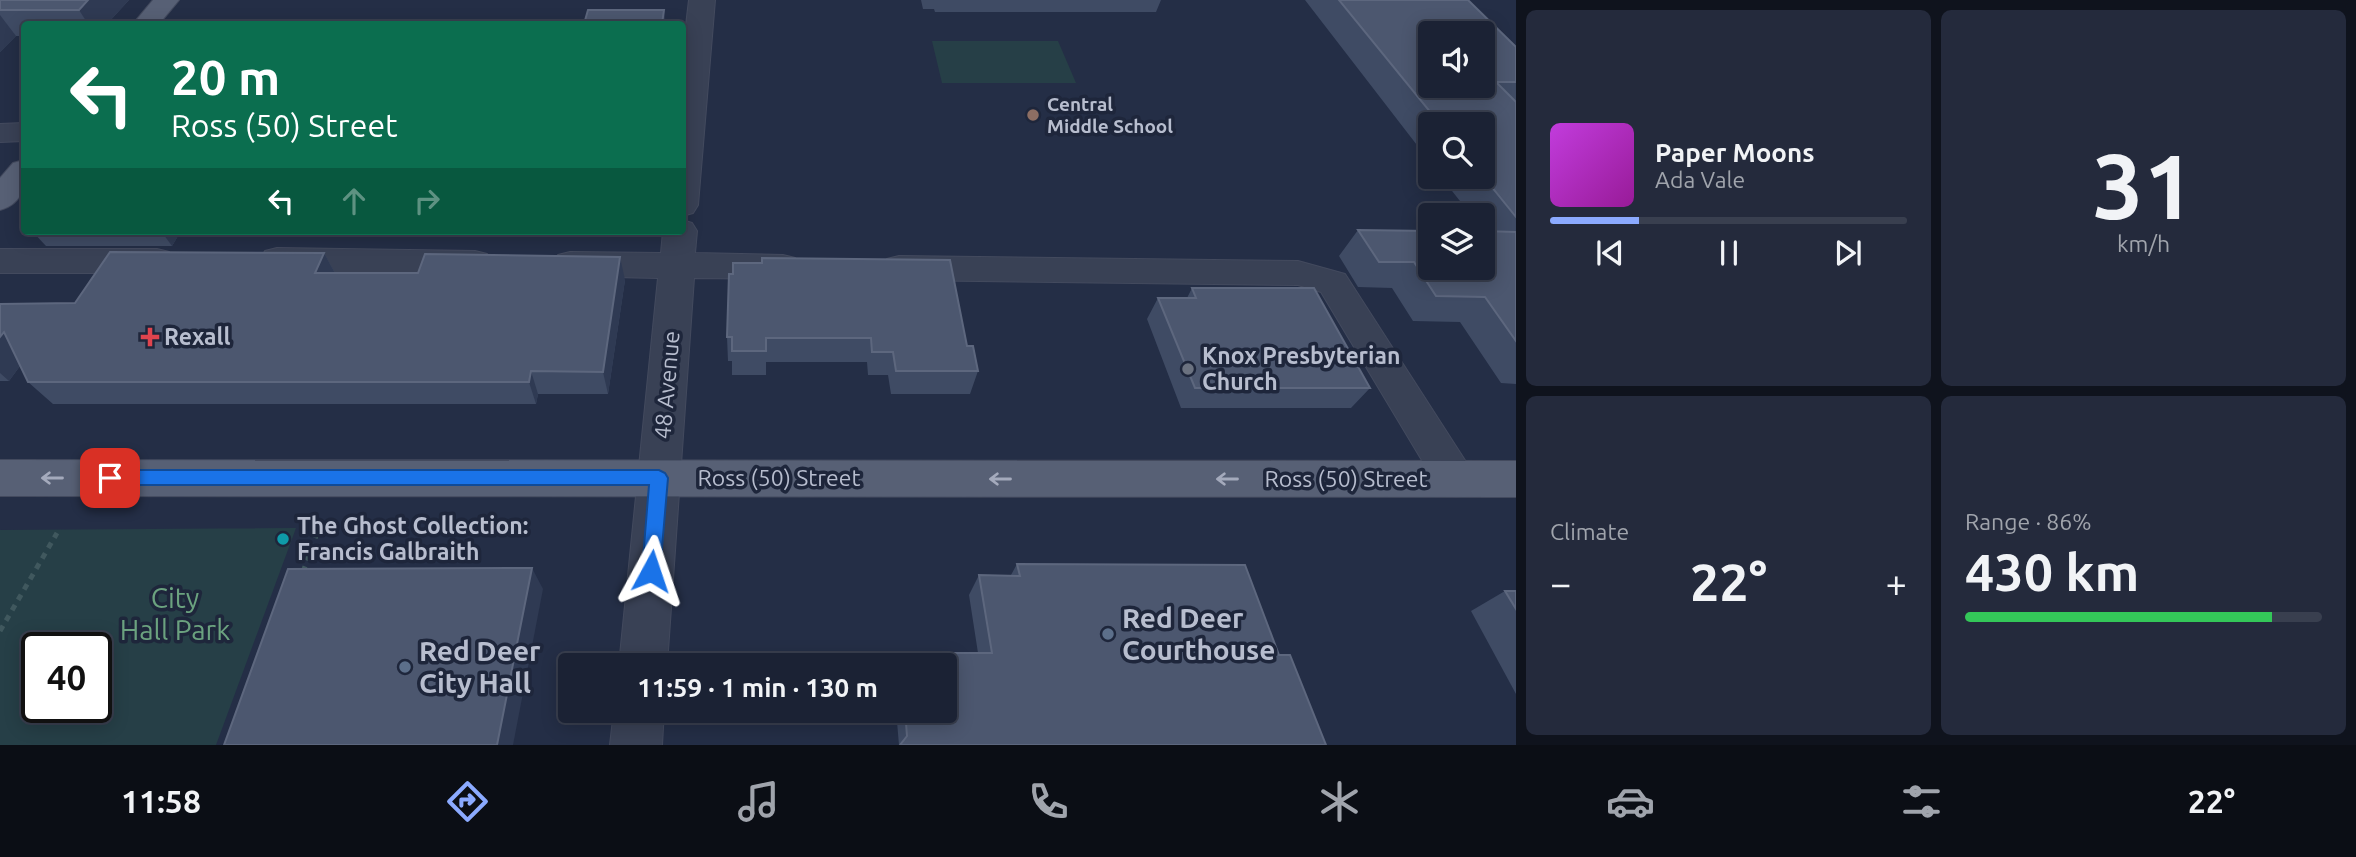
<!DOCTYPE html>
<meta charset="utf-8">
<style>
:root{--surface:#1b2234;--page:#242a3c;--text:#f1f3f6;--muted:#a0a4ac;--line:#393f4f;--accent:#8baaff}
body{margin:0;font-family:Ubuntu,sans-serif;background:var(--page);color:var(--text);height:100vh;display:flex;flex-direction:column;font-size:26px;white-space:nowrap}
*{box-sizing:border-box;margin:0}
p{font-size:23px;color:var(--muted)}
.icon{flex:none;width:38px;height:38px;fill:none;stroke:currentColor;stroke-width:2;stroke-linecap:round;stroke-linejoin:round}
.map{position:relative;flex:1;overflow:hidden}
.details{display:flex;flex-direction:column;gap:10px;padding:10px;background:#0f131d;width:840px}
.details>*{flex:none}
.guide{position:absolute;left:21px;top:21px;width:665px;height:214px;border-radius:7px;box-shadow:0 4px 18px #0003,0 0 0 2px var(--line);background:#0b6e4f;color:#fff;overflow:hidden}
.controls{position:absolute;left:1418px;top:21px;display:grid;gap:14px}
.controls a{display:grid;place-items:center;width:77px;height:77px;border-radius:7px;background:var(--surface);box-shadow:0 4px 18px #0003,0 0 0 2px var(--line);font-size:35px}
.speed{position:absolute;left:21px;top:632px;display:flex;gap:14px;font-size:35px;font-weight:700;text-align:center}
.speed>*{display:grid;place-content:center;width:91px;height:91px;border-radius:50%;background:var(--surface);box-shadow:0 4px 18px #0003,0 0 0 2px var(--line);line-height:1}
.speed .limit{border:4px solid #111;border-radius:10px;background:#fff;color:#111}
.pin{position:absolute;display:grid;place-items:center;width:60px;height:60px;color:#fff;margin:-30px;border-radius:14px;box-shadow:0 4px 10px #0006}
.me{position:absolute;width:77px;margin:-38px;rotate:5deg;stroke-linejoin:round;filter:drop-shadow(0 0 5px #0008)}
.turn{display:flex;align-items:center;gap:24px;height:147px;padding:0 35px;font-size:32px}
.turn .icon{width:91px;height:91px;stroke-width:2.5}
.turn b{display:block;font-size:49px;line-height:60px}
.lanes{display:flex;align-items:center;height:66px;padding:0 35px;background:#0003;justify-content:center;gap:35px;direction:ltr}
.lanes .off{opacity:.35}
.big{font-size:52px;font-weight:600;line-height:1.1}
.details .widget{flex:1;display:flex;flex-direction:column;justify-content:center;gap:10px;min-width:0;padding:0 24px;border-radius:10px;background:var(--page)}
.details .dial{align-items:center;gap:0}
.dial b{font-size:91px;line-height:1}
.song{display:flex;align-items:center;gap:21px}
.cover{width:84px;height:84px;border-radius:10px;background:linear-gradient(135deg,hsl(290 70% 55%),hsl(300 70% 35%))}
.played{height:7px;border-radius:4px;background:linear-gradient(90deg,var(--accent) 25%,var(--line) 25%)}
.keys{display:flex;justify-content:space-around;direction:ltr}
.heat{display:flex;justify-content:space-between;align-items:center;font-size:38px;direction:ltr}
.charge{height:10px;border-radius:5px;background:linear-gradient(90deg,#34c759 86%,var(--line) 0)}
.details .tiles{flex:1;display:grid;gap:10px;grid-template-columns:repeat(2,1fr)}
.trip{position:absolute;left:558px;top:653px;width:399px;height:70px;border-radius:7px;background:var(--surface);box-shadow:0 4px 18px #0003,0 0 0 2px var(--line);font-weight:600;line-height:70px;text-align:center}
.dock{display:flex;height:112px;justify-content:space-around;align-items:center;background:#0b0e15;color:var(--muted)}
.dock .icon{width:49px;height:49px}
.dock .selected{color:var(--accent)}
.dock b{font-size:32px;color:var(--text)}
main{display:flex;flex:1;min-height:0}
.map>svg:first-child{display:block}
</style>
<main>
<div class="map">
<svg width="1516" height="745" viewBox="0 0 1516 745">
<rect width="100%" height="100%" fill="#242e46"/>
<g fill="#263f47" fill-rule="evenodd">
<polygon points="932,41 1058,41 1076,83 942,83"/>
<path d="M296,528L216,745H0V530ZM37,648H96V707H37Z"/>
</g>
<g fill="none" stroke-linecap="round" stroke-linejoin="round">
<g stroke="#434a5e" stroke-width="2">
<g id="minor">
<polygon points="689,0 715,0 698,205 693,213 682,216 682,60"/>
<polygon points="24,123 24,141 0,142 0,124"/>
<polygon points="682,220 692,223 697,231 695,253 783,255 795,258 800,267 795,276 783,279 694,278 667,665 619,665 658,278 570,276 558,273 553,264 558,255 570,252 661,253 663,231 682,231"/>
<polygon points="277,248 475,251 487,254 492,263 487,272 475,275 277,272 265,269 260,260 265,251"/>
<polygon points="0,249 157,249 169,252 174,261 169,270 157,273 0,273"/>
<polygon points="899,256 1298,261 1345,274 1477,479 1471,492 1456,497 1441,492 1321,292 1298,285 899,280 887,277 882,268 887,259"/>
<polygon points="614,710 664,710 662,745 610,745"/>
</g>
</g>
<g stroke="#434a5e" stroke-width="2">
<g id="major">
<polygon points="153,0 179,0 159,24 133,24"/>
<path d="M24,160C26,182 25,203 0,210V178L13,163Z"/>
<polygon points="0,460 1516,461 1516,497 0,496"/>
</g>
</g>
<g stroke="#40585e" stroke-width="5" stroke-dasharray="6 6" stroke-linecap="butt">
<polyline points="303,572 317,533"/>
<polyline points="0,631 57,533"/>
</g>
<use href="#minor" fill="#394155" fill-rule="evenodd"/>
<use href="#major" fill="#576075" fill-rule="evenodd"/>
</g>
<g fill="#3f4b64">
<polygon points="0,0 129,0 107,24 24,24 24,36 16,36 0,52"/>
<polygon points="921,0 1161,0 1156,12 935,12 934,9 923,9"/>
<polygon points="1305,0 1468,0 1516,47 1516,384 1501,383 1460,322 1413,321 1392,288 1358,287 1339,256 1358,230 1484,231 1482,230 1482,215 1471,215 1441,177 1482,177 1482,124 1430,124 1430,162"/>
<polygon points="32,231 181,231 172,246 46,246"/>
<polygon points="324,253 335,273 625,280 608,394 538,394 536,404 53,404 28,382 20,366 9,381 0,381 0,304 75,303"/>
<polygon points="729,274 967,346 978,371 970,394 891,394 888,375 868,375 867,362 766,362 766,375 732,375 732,361 728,361 727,337"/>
<polygon points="1192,288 1370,388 1351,408 1181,408 1147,319 1158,298 1187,298"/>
<polygon points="1017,564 1279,655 899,745 896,710 945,710 945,665 927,665 933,653 978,653 969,595 979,575 1011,575"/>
<polygon points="1505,591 1516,591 1516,694 1471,611"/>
</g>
<g fill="#2f3a53">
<polygon points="88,0 129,0 107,24 88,24 79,10"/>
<polygon points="664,10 666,24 662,24"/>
<polygon points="0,15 16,36 0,52"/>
<polygon points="161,231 181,231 172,246"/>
<polygon points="324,253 337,277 315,273"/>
<polygon points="620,257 625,280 608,394 603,372"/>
<polygon points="4,332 28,355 9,381 0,373 0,337"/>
<polygon points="531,371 538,394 536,404 529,382"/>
<polygon points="532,568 543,589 513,745 497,745"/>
</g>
<g fill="#4c576f" stroke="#5d677e" stroke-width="2" fill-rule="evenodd">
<polygon points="0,0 88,0 79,10 0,10"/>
<path d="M1339,0H1468L1516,47V82H1496L1516,102V217L1482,175V124H1440ZM1430,33H1482V86H1430Z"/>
<polygon points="588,10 664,10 662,24 584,24"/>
<polygon points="1358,230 1430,231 1430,268 1482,268 1482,231 1516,232 1516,341 1485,297 1436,296 1414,262 1379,262"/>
<polygon points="110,252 324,253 315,273 418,273 425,254 620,257 603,372 531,371 529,382 28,382 4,332 0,337 0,304 75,303"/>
<polygon points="762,258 950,260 967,346 973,346 978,371 896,371 893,352 872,352 871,338 766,338 766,351 732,351 732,337 727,337 729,274 733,274 733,263 762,263"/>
<polygon points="1192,288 1314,288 1370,388 1195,388 1158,298 1196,298"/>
<polygon points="1017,564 1245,565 1279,655 1290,655 1326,745 900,745 907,736 905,710 945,710 945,665 934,665 933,653 992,653 979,575 1020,576"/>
<polygon points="532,568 497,745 224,745 288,569"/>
<polygon points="1505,591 1516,591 1516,609"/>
</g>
<defs><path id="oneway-shaft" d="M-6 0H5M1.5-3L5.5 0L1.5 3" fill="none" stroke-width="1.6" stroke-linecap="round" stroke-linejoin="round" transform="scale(1.75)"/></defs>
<g stroke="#a4aabc">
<use href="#oneway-shaft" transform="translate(52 478) rotate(-180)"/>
<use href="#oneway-shaft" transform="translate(1000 479) rotate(-180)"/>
<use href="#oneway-shaft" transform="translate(1227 479) rotate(-180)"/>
</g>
<polygon fill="#1a73e8" stroke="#114b97" stroke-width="2" points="110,470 659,470 665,473 668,478 660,571 658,577 651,580 644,577 642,571 649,485 110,485 104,483 102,478 104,472"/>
<circle fill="#8d6e63" stroke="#1e263b" stroke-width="2.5" cx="1033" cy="115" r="7"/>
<path fill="#e0444e" stroke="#1e263b" stroke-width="2.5" d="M146.5 326.5h7v7h7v7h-7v7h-7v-7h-7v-7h7z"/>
<circle fill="#6b7280" stroke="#1e263b" stroke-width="2.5" cx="1188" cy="369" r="7"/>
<circle fill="#0f9aa8" stroke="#1e263b" stroke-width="2.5" cx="283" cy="539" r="7"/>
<g fill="#5c6f8a" stroke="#1e263b" stroke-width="2.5">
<circle cx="1108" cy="634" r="7"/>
<circle cx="405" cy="667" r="7"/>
</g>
<g text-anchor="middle" stroke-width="7" stroke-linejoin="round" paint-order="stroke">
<g font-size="19" font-weight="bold" fill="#b7bdce" stroke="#1e263b" text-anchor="start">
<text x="1047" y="111">Central<tspan x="1047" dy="22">Middle School</tspan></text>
</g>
<g font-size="23" font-weight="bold" fill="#b7bdce" stroke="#1e263b" text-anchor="start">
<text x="164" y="345">Rexall</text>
<text x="1202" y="364">Knox Presbyterian<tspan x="1202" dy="26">Church</tspan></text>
<text x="297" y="534">The Ghost Collection:<tspan x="297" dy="26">Francis Galbraith</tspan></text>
</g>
<g font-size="23" fill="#b7bdce" stroke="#1e263b">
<text transform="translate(667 385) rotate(-85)" y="8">48 Avenue</text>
<text x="779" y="486">Ross (50) Street</text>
<text x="1346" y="487">Ross (50) Street</text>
</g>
<g font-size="28" fill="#6ba27f" stroke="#1e263b">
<text x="175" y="608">City<tspan x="175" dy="32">Hall Park</tspan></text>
</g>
<g font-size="28" font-weight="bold" fill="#b7bdce" stroke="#1e263b" text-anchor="start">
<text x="1122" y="628">Red Deer<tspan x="1122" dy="32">Courthouse</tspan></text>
<text x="419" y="661">Red Deer<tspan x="419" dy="32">City Hall</tspan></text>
</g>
</g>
</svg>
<div class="controls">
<a><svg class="icon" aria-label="sound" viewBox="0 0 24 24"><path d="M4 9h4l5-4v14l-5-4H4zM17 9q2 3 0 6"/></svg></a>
<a><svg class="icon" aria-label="search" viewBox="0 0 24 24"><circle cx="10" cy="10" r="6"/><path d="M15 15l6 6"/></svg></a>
<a><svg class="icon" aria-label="layers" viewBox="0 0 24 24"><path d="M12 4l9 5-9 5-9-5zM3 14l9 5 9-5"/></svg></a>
</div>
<div class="speed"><div class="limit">40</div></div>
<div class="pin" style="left:110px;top:478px;background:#d93025"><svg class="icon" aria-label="arrive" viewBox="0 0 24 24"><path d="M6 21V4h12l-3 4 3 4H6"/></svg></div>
<svg class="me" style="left:651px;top:571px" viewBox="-20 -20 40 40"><path d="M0-17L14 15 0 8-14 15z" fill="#1a73e8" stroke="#fff" stroke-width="4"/></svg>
<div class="trip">11:59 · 1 min · 130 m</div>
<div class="guide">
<div class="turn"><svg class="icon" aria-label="left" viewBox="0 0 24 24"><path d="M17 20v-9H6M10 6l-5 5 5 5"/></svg><div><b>20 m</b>Ross (50) Street</div></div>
<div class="lanes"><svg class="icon" aria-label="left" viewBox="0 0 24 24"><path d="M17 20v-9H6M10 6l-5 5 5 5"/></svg><svg class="icon off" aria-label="ahead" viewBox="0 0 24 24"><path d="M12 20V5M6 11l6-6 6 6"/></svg><svg class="icon off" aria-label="right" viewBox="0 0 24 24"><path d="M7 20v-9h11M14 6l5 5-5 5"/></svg></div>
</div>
</div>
<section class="details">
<div class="tiles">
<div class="widget">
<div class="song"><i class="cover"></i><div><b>Paper Moons</b><p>Ada Vale</p></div></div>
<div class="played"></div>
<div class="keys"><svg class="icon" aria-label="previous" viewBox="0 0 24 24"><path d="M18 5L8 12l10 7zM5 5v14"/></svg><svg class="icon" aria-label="pause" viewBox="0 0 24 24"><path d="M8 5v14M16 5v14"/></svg><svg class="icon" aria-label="next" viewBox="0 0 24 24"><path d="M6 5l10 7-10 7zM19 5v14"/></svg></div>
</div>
<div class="widget dial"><b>31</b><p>km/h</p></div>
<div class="widget"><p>Climate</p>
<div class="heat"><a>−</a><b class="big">22°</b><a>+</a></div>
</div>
<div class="widget"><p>Range · 86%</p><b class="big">430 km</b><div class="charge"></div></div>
</div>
</section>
</main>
<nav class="dock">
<b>11:58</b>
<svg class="icon selected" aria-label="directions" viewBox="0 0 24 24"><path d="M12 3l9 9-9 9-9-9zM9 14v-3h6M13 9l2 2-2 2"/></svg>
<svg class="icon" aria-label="music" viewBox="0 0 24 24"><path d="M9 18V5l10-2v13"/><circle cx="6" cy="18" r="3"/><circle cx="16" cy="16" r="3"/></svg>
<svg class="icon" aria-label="phone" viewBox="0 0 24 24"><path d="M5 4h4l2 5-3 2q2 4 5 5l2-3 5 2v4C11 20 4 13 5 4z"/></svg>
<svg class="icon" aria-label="climate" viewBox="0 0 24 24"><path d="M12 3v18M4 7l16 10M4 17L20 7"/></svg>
<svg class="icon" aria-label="car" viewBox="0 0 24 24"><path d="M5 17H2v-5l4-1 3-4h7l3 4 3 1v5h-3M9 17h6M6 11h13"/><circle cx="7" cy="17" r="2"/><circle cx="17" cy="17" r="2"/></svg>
<svg class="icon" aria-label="filters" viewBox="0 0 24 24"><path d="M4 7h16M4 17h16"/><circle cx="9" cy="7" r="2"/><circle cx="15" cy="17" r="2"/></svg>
<b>22°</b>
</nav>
